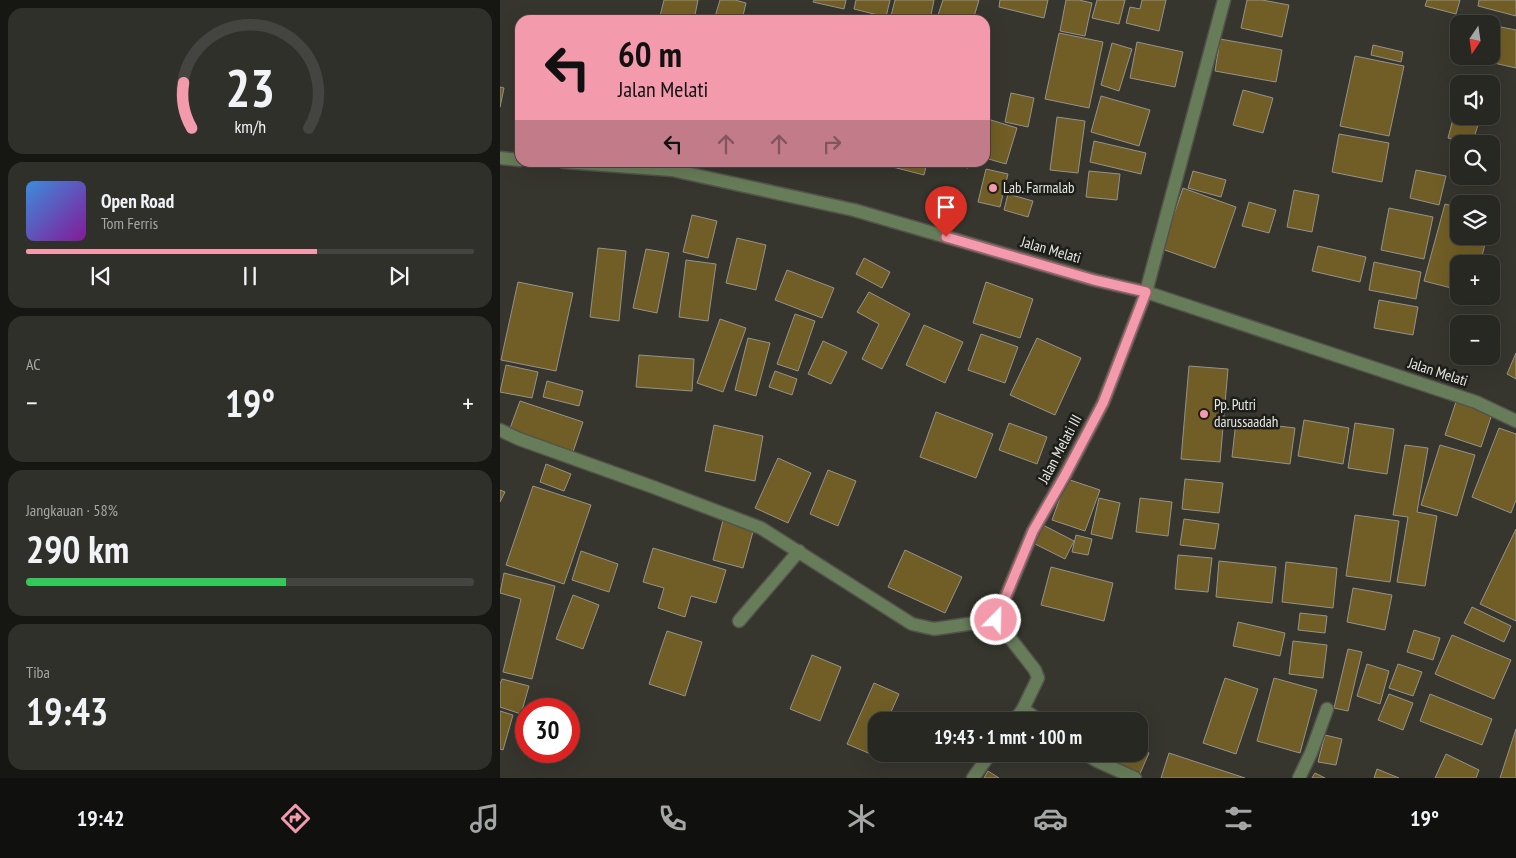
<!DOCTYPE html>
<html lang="id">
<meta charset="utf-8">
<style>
:root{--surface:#282823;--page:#30302b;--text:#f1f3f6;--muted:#a5a6a6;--line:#444441;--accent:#f39aac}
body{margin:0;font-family:"PT Sans Narrow",sans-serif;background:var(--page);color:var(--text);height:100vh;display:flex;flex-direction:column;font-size:19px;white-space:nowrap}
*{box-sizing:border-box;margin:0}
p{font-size:16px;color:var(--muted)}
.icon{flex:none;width:28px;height:28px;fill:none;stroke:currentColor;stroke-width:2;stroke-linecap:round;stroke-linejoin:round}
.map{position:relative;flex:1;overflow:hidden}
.side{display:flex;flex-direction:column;gap:8px;padding:8px;background:#161613;width:500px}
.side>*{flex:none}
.top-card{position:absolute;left:15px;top:15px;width:475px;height:152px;border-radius:15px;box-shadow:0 5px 20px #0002,0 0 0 1px var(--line);background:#f39aac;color:#111;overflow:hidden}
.needle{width:32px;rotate:193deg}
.tools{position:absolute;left:950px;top:15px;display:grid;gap:10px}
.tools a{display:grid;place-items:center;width:50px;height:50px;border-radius:10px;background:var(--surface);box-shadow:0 5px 20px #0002,0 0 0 1px var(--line);font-size:25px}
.speed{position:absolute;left:15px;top:698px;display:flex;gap:10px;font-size:25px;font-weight:700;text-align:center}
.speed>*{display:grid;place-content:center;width:65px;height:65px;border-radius:50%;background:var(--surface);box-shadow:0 5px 20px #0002,0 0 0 1px var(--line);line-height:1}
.speed .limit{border:8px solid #d22;background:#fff;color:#111}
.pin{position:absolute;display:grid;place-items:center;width:42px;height:42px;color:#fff;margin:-51px -21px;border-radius:50% 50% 50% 0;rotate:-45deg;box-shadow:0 0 5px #0007}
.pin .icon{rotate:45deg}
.me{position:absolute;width:55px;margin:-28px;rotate:23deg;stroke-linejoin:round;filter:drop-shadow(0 0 4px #0008)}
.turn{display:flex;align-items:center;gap:18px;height:105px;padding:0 20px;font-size:22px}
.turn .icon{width:65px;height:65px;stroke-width:2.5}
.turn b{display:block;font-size:35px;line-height:42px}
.lanes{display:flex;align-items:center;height:48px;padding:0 20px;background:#0003;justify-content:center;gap:25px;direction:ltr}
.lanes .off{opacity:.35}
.big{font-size:38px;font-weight:700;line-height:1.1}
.side .tile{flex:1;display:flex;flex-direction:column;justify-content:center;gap:8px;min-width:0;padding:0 18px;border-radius:15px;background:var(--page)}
.side .dial{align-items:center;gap:0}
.dial svg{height:130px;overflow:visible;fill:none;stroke:var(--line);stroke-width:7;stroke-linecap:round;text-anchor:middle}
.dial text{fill:var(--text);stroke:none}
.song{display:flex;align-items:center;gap:15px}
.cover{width:60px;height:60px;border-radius:8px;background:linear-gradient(135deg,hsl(210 70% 55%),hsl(290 70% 35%))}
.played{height:5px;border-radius:2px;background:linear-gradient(90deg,var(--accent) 65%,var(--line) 65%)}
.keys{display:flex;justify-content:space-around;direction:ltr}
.heat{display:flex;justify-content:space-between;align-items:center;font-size:28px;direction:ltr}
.charge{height:8px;border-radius:4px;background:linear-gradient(90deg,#34c759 58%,var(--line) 0)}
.trip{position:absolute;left:368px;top:712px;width:280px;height:50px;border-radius:15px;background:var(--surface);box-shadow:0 5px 20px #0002,0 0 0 1px var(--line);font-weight:700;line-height:50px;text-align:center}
.menu{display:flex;height:80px;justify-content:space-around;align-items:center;background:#10100e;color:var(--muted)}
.menu .icon{width:35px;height:35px}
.menu .active{color:var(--accent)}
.menu b{font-size:22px;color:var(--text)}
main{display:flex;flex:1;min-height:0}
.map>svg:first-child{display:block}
</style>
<main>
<section class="side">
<div class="tile dial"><svg viewBox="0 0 100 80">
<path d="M14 69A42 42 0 1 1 86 69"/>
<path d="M14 69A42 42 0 0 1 9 41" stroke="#f39aac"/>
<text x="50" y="56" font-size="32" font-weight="700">23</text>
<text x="50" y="72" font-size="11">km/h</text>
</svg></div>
<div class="tile">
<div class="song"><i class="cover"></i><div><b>Open Road</b><p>Tom Ferris</p></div></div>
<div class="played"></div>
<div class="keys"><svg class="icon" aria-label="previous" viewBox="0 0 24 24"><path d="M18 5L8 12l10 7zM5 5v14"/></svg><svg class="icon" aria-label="pause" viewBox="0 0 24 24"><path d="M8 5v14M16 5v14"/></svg><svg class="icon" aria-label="next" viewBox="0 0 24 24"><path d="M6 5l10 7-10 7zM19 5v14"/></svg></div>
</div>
<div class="tile"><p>AC</p>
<div class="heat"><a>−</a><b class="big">19°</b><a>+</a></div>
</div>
<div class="tile"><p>Jangkauan · 58%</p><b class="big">290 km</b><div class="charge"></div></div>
<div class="tile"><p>Tiba</p><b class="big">19:43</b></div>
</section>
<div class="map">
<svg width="1016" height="778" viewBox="0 0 1016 778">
<rect width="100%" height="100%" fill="#36362f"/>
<g fill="#715e26" stroke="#95928a">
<polygon points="164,0 198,0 194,20 159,20"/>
<polygon points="220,0 235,0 246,3 242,20 214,20"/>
<polygon points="314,0 346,0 344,9 313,2"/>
<polygon points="356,0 390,0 386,17 354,9"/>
<polygon points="395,0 434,0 430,20 410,20 391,16"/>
<polygon points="443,0 479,0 473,20 445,20 437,18"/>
<polygon points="500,0 548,0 544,18 499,7"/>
<polygon points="566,0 579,0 592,3 585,36 560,31"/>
<polygon points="597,0 625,0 619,24 592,18"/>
<polygon points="642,0 666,0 659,31 626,23 630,7 640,9"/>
<polygon points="747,0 762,0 789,5 782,37 741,28"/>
<polygon points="927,0 960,0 956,14 925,6"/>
<polygon points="979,0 1016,0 1016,16 978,6"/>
<polygon points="961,18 988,24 959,24"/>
<polygon points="991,25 1016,30 1016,68 963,56 991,56"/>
<polygon points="959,27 959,55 952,54"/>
<polygon points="559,33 603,42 589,108 545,99"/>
<polygon points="720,39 782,50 776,82 715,71"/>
<polygon points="637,42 683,52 675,87 630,78"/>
<polygon points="612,43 632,49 619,91 601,85"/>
<polygon points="873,45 903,52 901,62 871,55"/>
<polygon points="855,56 904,66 889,136 840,126"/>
<polygon points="965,81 981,84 964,84"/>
<polygon points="991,86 995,86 991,109"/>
<polygon points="0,87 4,88 0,107"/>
<polygon points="743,90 773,98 763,133 733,125"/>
<polygon points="511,93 534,98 528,127 505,122"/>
<polygon points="601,96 650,110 639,146 591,132"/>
<polygon points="557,117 585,121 578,173 550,170"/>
<polygon points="953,119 978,125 972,144 948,138"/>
<polygon points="491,120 517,128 506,164 485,158 485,138"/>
<polygon points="839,134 889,143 882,182 832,172"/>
<polygon points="594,141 646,153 641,174 590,162"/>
<polygon points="373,162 427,162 424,175"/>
<polygon points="444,162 469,162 468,168"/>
<polygon points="486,169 508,174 500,207 478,202"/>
<polygon points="916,170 946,176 939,205 910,198"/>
<polygon points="589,171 620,174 617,200 586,197"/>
<polygon points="693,171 726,180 721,197 688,188"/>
<polygon points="683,188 736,207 715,268 662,249"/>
<polygon points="794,190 819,195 812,232 787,227"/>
<polygon points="508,194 533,201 528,217 504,210"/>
<polygon points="749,202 776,210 769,233 742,226"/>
<polygon points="945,204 959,208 959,236 987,236 980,264 959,264 959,290 924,281"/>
<polygon points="889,208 933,217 924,259 881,250"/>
<polygon points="192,215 217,221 208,258 183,252"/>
<polygon points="237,238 266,245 256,290 226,283"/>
<polygon points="818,246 866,257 860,282 812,271"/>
<polygon points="98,248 126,251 119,321 90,317"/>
<polygon points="146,249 169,253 157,313 133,308"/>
<polygon points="364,258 390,272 382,288 356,274"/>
<polygon points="186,260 216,264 208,321 179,317"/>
<polygon points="874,262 921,272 916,299 869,290"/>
<polygon points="287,270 334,288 322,318 275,300"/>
<polygon points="18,282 73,293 56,371 1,360"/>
<polygon points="486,282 533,299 520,338 473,323"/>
<polygon points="369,292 410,314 382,369 362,359 379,324 357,312"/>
<polygon points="879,300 918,307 913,335 874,328"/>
<polygon points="295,314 315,321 298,371 277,364"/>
<polygon points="220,319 246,328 223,392 197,383"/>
<polygon points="424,325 463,342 445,383 406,365"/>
<polygon points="481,334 518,347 505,383 468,370"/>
<polygon points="248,338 270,343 256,396 235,390"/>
<polygon points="537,338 581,358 555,415 510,395"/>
<polygon points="323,341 347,352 331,384 308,374"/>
<polygon points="1016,353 1016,379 1007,374"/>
<polygon points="139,355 194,359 192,391 136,387"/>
<polygon points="6,365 38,372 32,398 0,392"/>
<polygon points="689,366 728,369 720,462 681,459"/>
<polygon points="275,371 297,379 292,395 269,387"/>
<polygon points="47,381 83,391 79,406 43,397"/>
<polygon points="20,401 83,422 73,452 9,431"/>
<polygon points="956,402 992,414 981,447 945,435"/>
<polygon points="436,412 493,434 476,478 420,457"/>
<polygon points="804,420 849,428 843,464 798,456"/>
<polygon points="736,421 795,428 790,464 732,457"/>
<polygon points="509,423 547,437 537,464 499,450"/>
<polygon points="855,423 894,429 887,474 848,468"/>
<polygon points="214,425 263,436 255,481 205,471"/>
<polygon points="999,428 1016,434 1016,500 1011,513 972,497"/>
<polygon points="905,445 928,448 917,512 937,516 925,586 897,582 908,517 893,515"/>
<polygon points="940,445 975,455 957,516 921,505"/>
<polygon points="278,458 311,473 288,523 255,508"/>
<polygon points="46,464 71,474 64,491 40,482"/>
<polygon points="328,470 356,481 338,526 310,514"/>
<polygon points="567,479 600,490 585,531 552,520"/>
<polygon points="685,479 723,483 719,513 682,509"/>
<polygon points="33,486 91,505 64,584 6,565"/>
<polygon points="0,490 5,492 0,502"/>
<polygon points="599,498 620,503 612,539 591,534"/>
<polygon points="640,498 672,502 668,536 636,532"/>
<polygon points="855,515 899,521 890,582 846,576"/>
<polygon points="684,519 719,524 715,549 680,545"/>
<polygon points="223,520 254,528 243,568 213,560"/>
<polygon points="543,525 574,541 565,559 533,543"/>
<polygon points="1016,529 1016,621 980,604"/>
<polygon points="576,535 592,539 588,555 572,552"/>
<polygon points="153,548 226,570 216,603 191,596 185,617 158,608 164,588 143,582"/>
<polygon points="405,550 462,577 445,613 388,587"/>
<polygon points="81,551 118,564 109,592 72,580"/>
<polygon points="678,555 712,558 708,592 675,589"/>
<polygon points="719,561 776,567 772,603 716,597"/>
<polygon points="786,562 837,568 833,608 782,602"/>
<polygon points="551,567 613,583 604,621 541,605"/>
<polygon points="4,573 55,586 32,679 3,672 21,599 0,593"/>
<polygon points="853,588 892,595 885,630 847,622"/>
<polygon points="73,595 99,605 83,649 56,639"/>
<polygon points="972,607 1011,626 1004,642 964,623"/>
<polygon points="800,613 827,616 825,633 798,630"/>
<polygon points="738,622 785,633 780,656 733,646"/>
<polygon points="914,630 940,638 933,660 907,652"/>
<polygon points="167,631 202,642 185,696 149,684"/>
<polygon points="952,635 1011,660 994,699 935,674"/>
<polygon points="793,641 827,645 823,678 789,674"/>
<polygon points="848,649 862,652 848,711 834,708"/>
<polygon points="312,655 341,667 320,721 290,709"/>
<polygon points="867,664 889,671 880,704 857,696"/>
<polygon points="898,664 922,672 913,696 889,688"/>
<polygon points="725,678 758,689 736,754 703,743"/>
<polygon points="774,678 817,690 800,753 757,741"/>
<polygon points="2,679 29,686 21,714 0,707 0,684"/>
<polygon points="374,683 399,694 387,721 376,721 376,747 373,755 347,744"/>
<polygon points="889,694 913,703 903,730 878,720"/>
<polygon points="930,694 992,719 982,745 920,721"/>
<polygon points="0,711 13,715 3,750 0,749"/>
<polygon points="1016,729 1016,778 1000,778"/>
<polygon points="825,735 842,739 836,765 818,762"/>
<polygon points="639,748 649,753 639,776 618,766 623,754 639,754"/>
<polygon points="669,753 745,778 661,778"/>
<polygon points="946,754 979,770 976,778 935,778"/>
<polygon points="877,769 899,778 874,778"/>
<polygon points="488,771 499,778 484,778"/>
<polygon points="815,773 825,778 812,778"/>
</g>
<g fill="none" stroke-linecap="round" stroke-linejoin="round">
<g stroke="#53534c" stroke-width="15">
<g id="minor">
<polyline points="0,158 20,160"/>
<polyline points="64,162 172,170 354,210 594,280 646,292 976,402 1016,421"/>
<polyline points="0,430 19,439 153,487 261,528 412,624 434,629 496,620"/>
<polyline points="496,620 533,531 564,477 603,403 646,292 724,0"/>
<polyline points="496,620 535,670 538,678 523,709 514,721"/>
<polyline points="239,621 299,551"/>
<polyline points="523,709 540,721"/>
<polyline points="586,754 597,761 635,778"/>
<polyline points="473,778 490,754"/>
<polyline points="799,778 811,753 827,709"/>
</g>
</g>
<use href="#minor" stroke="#677c58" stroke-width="12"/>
</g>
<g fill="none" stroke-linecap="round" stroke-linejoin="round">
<g stroke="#9e6470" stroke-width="12">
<polyline id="route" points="446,237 594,280 646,292 603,403 564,477 533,531 496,620"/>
</g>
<use href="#route" stroke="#f39aac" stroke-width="9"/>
</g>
<g fill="#f39aac" stroke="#1d1d1a" stroke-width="2">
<circle cx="493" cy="188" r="5"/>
<circle cx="704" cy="414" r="5"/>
</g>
<g text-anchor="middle" stroke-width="5" stroke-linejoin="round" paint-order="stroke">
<g font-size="15" fill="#e9e9e4" stroke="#1d1d1a" text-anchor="start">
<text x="503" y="193">Lab. Farmalab</text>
<text x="714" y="410">Pp. Putri<tspan x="714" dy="17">darussaadah</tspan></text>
</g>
<g font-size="15" fill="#e9e9e4" stroke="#1d1d1a">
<text transform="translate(551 250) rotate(16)" y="5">Jalan Melati</text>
<text transform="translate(938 372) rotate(18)" y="5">Jalan Melati</text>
<text transform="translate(560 449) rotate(-62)" y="5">Jalan Melati III</text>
</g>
</g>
</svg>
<div class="tools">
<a><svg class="needle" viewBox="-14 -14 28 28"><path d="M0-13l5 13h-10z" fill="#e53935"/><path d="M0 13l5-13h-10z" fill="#a5a6a6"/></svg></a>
<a><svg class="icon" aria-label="sound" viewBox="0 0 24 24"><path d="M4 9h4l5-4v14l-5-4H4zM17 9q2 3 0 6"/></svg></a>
<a><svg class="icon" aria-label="search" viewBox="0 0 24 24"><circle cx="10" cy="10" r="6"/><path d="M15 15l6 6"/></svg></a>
<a><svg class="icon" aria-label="layers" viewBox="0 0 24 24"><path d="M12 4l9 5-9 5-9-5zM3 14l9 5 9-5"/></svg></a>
<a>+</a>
<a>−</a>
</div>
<div class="speed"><div class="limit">30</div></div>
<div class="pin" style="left:446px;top:237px;background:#d93025"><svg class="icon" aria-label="arrive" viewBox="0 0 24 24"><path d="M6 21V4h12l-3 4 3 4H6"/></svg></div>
<svg class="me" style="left:496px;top:620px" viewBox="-20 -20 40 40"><circle r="17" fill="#f39aac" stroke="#fff" stroke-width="3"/><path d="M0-11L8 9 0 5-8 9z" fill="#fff"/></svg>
<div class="trip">19:43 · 1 mnt · 100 m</div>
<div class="top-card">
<div class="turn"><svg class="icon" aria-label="left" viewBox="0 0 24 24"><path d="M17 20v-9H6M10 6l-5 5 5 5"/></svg><div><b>60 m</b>Jalan Melati</div></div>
<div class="lanes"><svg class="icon" aria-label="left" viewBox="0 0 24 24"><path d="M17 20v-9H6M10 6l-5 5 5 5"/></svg><svg class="icon off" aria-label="ahead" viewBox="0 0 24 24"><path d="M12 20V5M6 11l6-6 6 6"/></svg><svg class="icon off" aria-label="ahead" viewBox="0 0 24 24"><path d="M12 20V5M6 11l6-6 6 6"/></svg><svg class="icon off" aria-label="right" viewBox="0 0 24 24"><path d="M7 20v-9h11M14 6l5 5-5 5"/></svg></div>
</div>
</div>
</main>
<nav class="menu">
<b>19:42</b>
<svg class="icon active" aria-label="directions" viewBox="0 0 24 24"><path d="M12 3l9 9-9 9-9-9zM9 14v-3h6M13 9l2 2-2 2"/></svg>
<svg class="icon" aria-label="music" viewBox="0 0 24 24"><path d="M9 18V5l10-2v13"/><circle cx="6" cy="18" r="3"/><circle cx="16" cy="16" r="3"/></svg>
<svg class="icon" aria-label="phone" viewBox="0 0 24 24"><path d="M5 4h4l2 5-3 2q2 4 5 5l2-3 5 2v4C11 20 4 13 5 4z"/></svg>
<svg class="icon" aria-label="climate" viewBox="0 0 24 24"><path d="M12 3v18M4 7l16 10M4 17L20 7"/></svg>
<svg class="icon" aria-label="car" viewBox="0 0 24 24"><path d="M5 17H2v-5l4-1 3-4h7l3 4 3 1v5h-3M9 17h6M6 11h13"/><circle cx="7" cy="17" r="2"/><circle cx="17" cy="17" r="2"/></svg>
<svg class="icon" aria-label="filters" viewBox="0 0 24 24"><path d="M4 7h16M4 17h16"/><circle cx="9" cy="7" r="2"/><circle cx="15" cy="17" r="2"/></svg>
<b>19°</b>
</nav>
